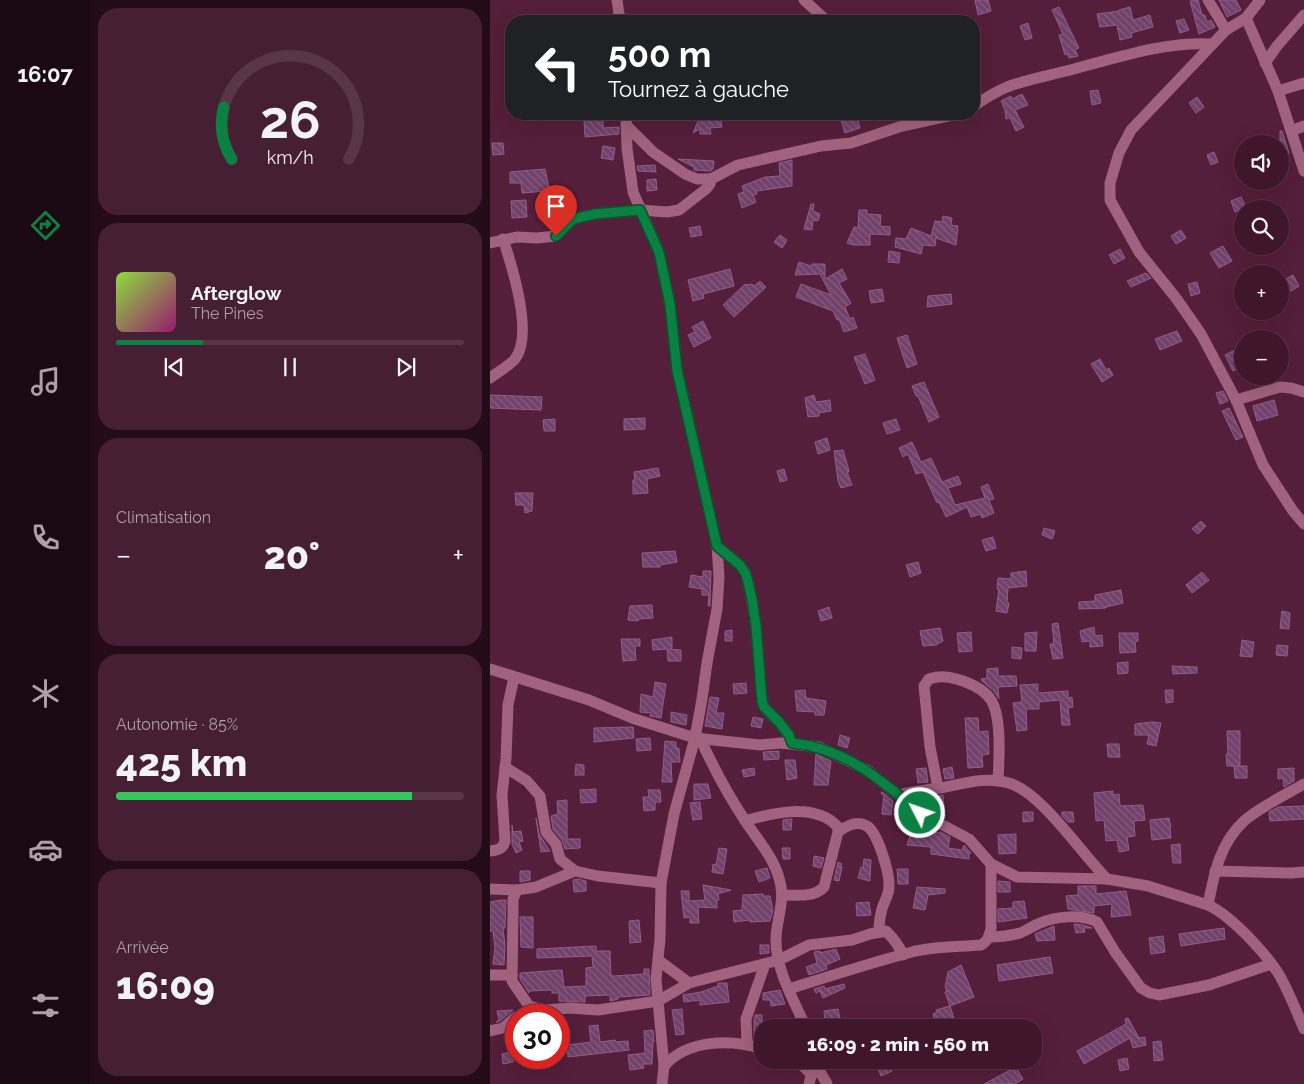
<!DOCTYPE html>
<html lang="fr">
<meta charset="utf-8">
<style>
:root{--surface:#40162c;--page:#471f34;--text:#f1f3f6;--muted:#ae9fa9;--line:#593548;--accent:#0b8043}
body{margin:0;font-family:Raleway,sans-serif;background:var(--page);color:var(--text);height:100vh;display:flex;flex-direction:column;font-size:19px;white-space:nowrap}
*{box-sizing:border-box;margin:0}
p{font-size:16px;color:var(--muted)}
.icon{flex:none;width:28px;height:28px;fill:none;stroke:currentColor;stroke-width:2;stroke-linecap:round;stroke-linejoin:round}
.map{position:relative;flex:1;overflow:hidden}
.panel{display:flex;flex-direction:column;gap:8px;padding:8px;background:#230c18;width:400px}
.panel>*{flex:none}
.top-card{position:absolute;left:15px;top:15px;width:475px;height:105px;border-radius:20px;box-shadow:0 5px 20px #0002,0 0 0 1px var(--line);background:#202124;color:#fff;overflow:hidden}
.tools{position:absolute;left:744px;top:135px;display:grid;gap:10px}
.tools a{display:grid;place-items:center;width:55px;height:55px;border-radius:50%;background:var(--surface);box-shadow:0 5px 20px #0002,0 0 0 1px var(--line);font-size:25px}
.speed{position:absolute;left:15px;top:1004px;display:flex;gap:10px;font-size:25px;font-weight:700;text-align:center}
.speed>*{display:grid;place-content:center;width:65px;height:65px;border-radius:50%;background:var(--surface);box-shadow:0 5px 20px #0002,0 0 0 1px var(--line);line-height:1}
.speed .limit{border:8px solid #d22;background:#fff;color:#111}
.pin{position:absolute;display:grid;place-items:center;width:42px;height:42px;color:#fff;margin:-51px -21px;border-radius:50% 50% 50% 0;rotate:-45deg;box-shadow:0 0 5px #0007}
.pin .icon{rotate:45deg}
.me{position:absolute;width:55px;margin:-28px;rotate:311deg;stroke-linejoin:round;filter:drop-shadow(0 0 4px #0008)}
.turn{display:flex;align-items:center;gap:18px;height:105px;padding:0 20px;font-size:22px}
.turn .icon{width:65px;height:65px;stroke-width:2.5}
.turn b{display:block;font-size:35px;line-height:42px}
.big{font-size:38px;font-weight:800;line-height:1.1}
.panel .card{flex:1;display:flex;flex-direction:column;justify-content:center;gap:8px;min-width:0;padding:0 18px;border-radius:20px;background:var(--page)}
.panel .dial{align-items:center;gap:0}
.dial svg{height:130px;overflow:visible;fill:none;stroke:var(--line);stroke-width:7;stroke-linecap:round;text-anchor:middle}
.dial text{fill:var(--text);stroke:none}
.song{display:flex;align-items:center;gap:15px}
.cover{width:60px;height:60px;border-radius:8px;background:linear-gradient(135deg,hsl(90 70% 55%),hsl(320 70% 35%))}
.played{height:5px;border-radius:2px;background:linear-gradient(90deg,var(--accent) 25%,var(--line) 25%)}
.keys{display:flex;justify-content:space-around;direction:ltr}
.heat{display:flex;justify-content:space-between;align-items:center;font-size:28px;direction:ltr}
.charge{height:8px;border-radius:4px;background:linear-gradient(90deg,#34c759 85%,var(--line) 0)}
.trip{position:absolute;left:264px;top:1019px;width:288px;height:50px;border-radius:20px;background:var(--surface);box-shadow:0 5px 20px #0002,0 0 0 1px var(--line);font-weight:800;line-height:50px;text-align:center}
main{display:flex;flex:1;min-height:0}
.tabs{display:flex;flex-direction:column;width:90px;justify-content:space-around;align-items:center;background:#1a0912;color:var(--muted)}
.tabs .icon{width:35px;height:35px}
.tabs .on{color:var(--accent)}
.tabs b{font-size:22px;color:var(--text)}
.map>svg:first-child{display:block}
</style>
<main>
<nav class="tabs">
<b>16:07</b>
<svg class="icon on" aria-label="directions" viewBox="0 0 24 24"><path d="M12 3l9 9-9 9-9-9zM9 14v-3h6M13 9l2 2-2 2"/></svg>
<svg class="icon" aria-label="music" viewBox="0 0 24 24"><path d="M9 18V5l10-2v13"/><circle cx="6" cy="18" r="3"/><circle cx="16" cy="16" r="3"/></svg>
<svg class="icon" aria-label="phone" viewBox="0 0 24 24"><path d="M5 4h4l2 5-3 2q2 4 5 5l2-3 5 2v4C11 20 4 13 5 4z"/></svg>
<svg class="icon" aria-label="climate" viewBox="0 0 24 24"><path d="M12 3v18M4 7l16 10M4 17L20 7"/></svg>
<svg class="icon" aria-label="car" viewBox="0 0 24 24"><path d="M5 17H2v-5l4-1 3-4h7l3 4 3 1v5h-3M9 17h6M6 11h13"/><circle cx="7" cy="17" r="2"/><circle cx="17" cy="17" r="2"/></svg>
<svg class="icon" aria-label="filters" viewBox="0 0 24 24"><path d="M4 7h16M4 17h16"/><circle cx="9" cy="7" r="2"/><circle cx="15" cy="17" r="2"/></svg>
</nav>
<section class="panel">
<div class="card dial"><svg viewBox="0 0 100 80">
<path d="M14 69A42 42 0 1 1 86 69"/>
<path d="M14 69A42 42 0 0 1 9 37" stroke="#0b8043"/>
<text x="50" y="56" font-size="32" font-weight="700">26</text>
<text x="50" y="72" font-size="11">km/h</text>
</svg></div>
<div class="card">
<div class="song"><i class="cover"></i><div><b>Afterglow</b><p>The Pines</p></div></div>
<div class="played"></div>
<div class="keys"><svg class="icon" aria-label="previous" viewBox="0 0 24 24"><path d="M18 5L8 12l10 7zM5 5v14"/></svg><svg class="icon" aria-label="pause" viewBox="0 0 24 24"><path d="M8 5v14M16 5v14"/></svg><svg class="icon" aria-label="next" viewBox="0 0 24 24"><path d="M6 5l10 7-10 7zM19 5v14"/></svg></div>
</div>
<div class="card"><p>Climatisation</p>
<div class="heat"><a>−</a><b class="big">20°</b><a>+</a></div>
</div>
<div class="card"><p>Autonomie · 85%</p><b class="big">425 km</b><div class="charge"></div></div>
<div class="card"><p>Arrivée</p><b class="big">16:09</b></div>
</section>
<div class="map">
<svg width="814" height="1084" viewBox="0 0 814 1084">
<defs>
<pattern id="building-back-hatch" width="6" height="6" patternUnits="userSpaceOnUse" patternTransform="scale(1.25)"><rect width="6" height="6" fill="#71416a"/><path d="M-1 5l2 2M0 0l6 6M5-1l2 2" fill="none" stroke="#865c80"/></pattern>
</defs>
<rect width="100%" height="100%" fill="#551e3a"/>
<g fill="url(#building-back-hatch)" stroke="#905e89">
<polygon points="485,0 498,0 501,11 488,15"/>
<polygon points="708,0 712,15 715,15 717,22 721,20 725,27 709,34 700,1"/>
<polygon points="729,0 746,0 751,10 737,17"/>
<polygon points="569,7 589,48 585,49 588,56 579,58 578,54 575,55 569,35 573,34 562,10"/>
<polygon points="640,7 643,20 660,15 663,27 641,33 642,37 630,40 627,25 610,27 607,14 629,11 629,10"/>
<polygon points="694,19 699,30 690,33 686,21"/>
<polygon points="538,23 542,38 535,40 530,26"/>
<polygon points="608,90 611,103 602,105 600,91"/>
<polygon points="532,94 538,105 525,110 534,127 526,131 520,118 516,119 515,110 511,101 521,96 522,99"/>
<polygon points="707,97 714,107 706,113 699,103"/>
<polygon points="349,114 360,114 362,119 367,117 370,128 355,133"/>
<polygon points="219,115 219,117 230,116 232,127 220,128 221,134 210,134 210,129 203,133 210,117"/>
<polygon points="94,120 113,120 113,128 129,127 129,134 95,137"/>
<polygon points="790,131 792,131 799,153 790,156"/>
<polygon points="2,143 13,143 14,154 3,155"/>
<polygon points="113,146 125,148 123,160 111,158"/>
<polygon points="724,152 728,162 721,165 717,155"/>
<polygon points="188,159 224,161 223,169 220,171 204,170 204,167"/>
<polygon points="302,160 302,186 266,191 267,194 263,195 266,202 252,208 248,194 254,192 252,186 275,177 290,176 289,163"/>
<polygon points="165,165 166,172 148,171 147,166"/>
<polygon points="55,169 59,188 66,187 66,204 56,204 56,191 32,193 31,183 20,183 20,172"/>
<polygon points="166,179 167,190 157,191 157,180"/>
<polygon points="751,197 756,207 745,212 741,201"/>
<polygon points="36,200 37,217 22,218 21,201"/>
<polygon points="321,204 324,204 323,211 330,214 328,221 323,220 322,230 314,229"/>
<polygon points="369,210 377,210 377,214 391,215 390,226 400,227 400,235 380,234 380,245 363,245 357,243 364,227 368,228"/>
<polygon points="453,216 462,218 461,225 468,226 466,245 446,238 445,246 433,245 431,254 405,247 406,238 416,239 421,228 441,236 445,221 452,222"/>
<polygon points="210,226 212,235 201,237 199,228"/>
<polygon points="691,230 696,238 686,244 681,236"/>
<polygon points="290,235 297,240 292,248 284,242"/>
<polygon points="733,246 742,261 729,268 720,253"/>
<polygon points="630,249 635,258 624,264 619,255"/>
<polygon points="399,251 410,253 409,263 398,262"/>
<polygon points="309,262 321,266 322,264 335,264 335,279 352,269 357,279 349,283 361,303 355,307 360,319 363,317 367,328 354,332 349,319 347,320 343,311 306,297 311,284 341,295 330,274 305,275"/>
<polygon points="240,269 244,286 213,294 214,298 203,301 198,280"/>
<polygon points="656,273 661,278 641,287 637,281"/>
<polygon points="803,275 809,286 801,291 794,280"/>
<polygon points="270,281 276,287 244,317 233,305 254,285 262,284 264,286"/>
<polygon points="707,282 710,293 701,296 698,284"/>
<polygon points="392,289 394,301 381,303 379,291"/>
<polygon points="461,294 462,304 437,307 438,296"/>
<polygon points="213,321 221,338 204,347 198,335 205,332 202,327"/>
<polygon points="687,331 692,341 670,350 665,339"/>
<polygon points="417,335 427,364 417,368 407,338"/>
<polygon points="747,349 752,360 752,366 743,371 735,355"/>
<polygon points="375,354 385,380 375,384 364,357"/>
<polygon points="610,359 616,370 619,368 623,375 612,382 601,364"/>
<polygon points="434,382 449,417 439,422 428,396 426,396 422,386"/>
<polygon points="733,391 738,401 730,404 726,393"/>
<polygon points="0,395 52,397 51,410 0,408"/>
<polygon points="324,395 326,402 340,400 341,411 329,413 329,416 318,417 315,398"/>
<polygon points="784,400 788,415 767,421 763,406"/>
<polygon points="739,408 753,437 746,440 732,411"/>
<polygon points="155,418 155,429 134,430 134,419"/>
<polygon points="65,419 65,431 54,431 53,420"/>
<polygon points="406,419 410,430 397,434 393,423"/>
<polygon points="337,438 340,450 328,454 325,442"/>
<polygon points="422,442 431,462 441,458 452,482 468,476 471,484 458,488 465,505 495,498 491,487 498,484 504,499 499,500 504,513 492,518 491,514 481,517 477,507 456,517 449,502 447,503 433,472 426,474 418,454 413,457 409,448"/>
<polygon points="353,450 358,467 359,472 357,472 362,485 351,488 348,481 344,451"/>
<polygon points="168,468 170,476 157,479 158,493 143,494 143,480 145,480 144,472"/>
<polygon points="294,469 297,480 290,482 287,471"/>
<polygon points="25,493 43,493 42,511 35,513 34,505 26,505"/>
<polygon points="711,521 716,526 708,534 702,529"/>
<polygon points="554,528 565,531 562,539 552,535"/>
<polygon points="503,537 506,548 496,551 492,540"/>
<polygon points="185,551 187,562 170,565 170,567 153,567 152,553"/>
<polygon points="428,562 431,573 420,577 416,565"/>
<polygon points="213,571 221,571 220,606 218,606 219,595 212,595 212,589 199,587 201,575 213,577"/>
<polygon points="536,571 537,586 518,588 517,602 519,603 517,613 506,611 509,589 507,589 508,578 521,579 521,573"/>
<polygon points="712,572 719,580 702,593 696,585"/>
<polygon points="631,590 633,603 616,607 616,608 589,609 589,602 605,601 605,595"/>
<polygon points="162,605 163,618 149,619 148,621 138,620 140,606"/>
<polygon points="339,607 342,618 331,621 328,611"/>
<polygon points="792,611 800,613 799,629 790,628"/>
<polygon points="568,623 573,658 563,659 560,644 564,644 562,624"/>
<polygon points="604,627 605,636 612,635 613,646 600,647 600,641 592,642 590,631"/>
<polygon points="450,628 453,641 446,645 433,646 430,631"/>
<polygon points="242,630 242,641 235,641 235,631"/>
<polygon points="481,632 482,651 469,652 467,633"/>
<polygon points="547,632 546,651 535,651 535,633"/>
<polygon points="629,633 648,633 648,641 645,642 646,652 630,653"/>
<polygon points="182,637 182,648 180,649 191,650 191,661 178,661 177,649 163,650 162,640"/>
<polygon points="131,639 150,639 150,646 145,646 146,660 133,661"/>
<polygon points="752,640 764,642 762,657 750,656"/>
<polygon points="787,645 798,646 797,656 786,655"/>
<polygon points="522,647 532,648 531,659 522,658"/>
<polygon points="638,662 638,673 628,674 627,663"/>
<polygon points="682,666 707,667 707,673 683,674"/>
<polygon points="508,668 508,676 526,676 527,686 508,687 509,699 504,691 492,681 491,679 497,678 497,669"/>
<polygon points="165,682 176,684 171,718 160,716 161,713 150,712 151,694 163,697"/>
<polygon points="256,683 257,693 244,694 243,684"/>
<polygon points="548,684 548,693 578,691 578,698 582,697 583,707 578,708 580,725 572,725 570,700 549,702 549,709 536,709 537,730 527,731 523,703 532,702 530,685"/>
<polygon points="315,690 316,698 336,701 334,715 325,715 325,712 307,711 305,691"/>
<polygon points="675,690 683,690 683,702 676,703"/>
<polygon points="220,697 229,698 226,713 234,713 232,729 215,726"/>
<polygon points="181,712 197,715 196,725 181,722"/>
<polygon points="263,717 273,719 271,728 261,726"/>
<polygon points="475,718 488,718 489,732 498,731 499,754 492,755 493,767 478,768"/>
<polygon points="662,722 671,723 666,746 657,744 659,735 645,735 645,724"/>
<polygon points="143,727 144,738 104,742 104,728"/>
<polygon points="737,731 750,731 750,766 746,766 757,766 757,778 745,778 744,766 737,766 736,754 738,754"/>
<polygon points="350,735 360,738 357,748 348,745"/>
<polygon points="160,738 161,750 147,751 146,739"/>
<polygon points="175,741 186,742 186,748 189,748 190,762 181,762 182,782 172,782"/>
<polygon points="617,744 629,744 630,757 618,757"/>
<polygon points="289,751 289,759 274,760 273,752"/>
<polygon points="326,754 341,761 338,785 324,785"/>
<polygon points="295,760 305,760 307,778 297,780"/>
<polygon points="86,764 94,765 94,775 85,775"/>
<polygon points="462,767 464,778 455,779 453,769"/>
<polygon points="264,768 265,775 254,777 252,770"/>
<polygon points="436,768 438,782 428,783 426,769"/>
<polygon points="804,768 804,781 794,787 793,778 788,779 788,769"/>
<polygon points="204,784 218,784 221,798 204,800"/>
<polygon points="106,789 106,802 91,803 90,790"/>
<polygon points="158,790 170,790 171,802 165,802 165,810 154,811 153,797 159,797"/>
<polygon points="623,791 623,795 629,794 630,806 653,805 655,820 644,821 645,836 637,837 639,850 629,852 627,840 616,841 614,820 606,821 604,793"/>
<polygon points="392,792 403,801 401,815 392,814 394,794 391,794"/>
<polygon points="453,795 455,818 449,814 446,801 430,803 430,798"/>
<polygon points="77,800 77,839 90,839 90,848 75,849 72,840 63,829 61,816 68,814 67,801"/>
<polygon points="210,802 212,819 203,820 200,803"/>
<polygon points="814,806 814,819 780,821 779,812 788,807"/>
<polygon points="533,812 543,812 543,821 533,822"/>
<polygon points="572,812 583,812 584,822 578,822 572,816"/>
<polygon points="46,818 49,834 60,851 51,852"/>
<polygon points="679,818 681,827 680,827 681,838 662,840 660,820"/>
<polygon points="302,819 301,830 293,830 293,820"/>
<polygon points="22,825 23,832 31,831 33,841 29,842 32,850 26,853 22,844"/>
<polygon points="423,829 432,831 432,834 450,832 460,837 458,848 472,850 474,845 481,853 479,854 479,859 441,854 441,847 417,845 420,836 422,837"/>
<polygon points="526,834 526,853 509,854 508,835"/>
<polygon points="690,844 691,863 683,863 681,845"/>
<polygon points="229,848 237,849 233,874 222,872 223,864 226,865"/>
<polygon points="292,848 300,848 300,859 293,859"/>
<polygon points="324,856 334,858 331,868 323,866"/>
<polygon points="374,859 381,860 380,881 368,878 371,867 373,868"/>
<polygon points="348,862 352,864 350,867 352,867 349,881 344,880"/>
<polygon points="277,868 280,878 269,882 265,871"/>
<polygon points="407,869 418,869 418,884 408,884"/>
<polygon points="30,871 40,871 40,880 30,882"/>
<polygon points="88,879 96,881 96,891 84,892 83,880"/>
<polygon points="508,881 520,882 520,892 508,892"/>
<polygon points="213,885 241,890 228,894 229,900 227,900 227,908 208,907 209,923 200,923 200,917 194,918 191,891 199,891 199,901 215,900"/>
<polygon points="588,886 606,886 606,894 636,891 641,915 621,917 622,904 604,906 604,913 578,909 576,896 588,895"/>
<polygon points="427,887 455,889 455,893 438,895 435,910 423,908"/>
<polygon points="273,894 273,896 280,896 283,910 280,921 260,922 260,920 244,922 243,911 252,910 253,895"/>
<polygon points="11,900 16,900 15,928 13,928 15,945 14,965 3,964 5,948 3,931 0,931 0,902"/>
<polygon points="534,901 537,918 508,922 508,909 523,908 523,902"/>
<polygon points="379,902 381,915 367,916 366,903"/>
<polygon points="30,917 43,917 43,948 31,947"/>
<polygon points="149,920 151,942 140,943 139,921"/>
<polygon points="584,924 593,925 602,928 594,928 595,932 586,933"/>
<polygon points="564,926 565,940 547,941 545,934"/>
<polygon points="734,928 735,939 691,946 689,934"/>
<polygon points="673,936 675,952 661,954 659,938"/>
<polygon points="270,945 279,945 279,953 270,954"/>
<polygon points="106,946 106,951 120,951 121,975 123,976 154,974 154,969 159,969 160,995 128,997 128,999 120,1001 120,995 95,996 95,1002 69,1001 69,993 62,993 62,990 39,991 39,993 30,979 30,973 72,970 74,987 96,986 96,968 103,967 102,956 47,958 47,949"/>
<polygon points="346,949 350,959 336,965 337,969 319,975 316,967 327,963 324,952 330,951 330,953"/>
<polygon points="560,957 563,973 509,981 507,965"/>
<polygon points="471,965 484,997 460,1006 455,992 457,991 455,987 458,972"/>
<polygon points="228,983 237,983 239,1002 210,1005 210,1000 194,1002 193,995 211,992 228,986"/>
<polygon points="354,984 355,988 333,998 330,991 326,993 324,989 334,986 335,989"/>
<polygon points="290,990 295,1004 281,1006 280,1000 273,1000 273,993"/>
<polygon points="460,1006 466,1025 456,1028 447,1028 443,1014 447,1012 446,1010"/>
<polygon points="192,1009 194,1034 186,1035 182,1010"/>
<polygon points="348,1009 352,1028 342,1028 341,1021 335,1022 334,1011"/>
<polygon points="23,1010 10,1021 6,1022 9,1020 7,1011"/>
<polygon points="265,1015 272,1015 272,1038 264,1038 264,1020"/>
<polygon points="638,1018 649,1038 655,1037 656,1045 643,1048 640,1038 594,1064 587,1051 636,1024 635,1019"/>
<polygon points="108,1025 110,1042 125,1040 126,1042 138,1041 139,1050 78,1057 77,1045 101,1042 99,1026"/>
<polygon points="163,1030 164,1042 163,1042 162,1064 153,1064 154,1068 140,1070 138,1055 155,1053 154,1031"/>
<polygon points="671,1041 673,1060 664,1061 663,1042"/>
<polygon points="21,1052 23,1062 13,1064 12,1054"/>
<polygon points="637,1058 639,1069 630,1071 628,1060"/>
<polygon points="398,1062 402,1071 391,1076 387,1066"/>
<polygon points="526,1067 533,1079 525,1084 494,1084"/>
</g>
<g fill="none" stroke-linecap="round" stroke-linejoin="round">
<g stroke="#a0627e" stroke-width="11">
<polyline points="127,0 130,21"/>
<polyline points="314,0 337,21"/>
<polyline points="718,0 736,30"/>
<polyline points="770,0 756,18 736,30 641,130 629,153 620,183 620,200 649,252 686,298 711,334 746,400 773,465 803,511 814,524"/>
<polyline points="756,18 788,91 814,83"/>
<polyline points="775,63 787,46 814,15"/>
<polyline points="788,91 801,131 814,126"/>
<path d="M484,106C494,99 505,92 517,87C535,80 557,76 576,71C623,59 674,41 722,44"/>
<polyline points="136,114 137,148 143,192 169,252 180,304 187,369 227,546 229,577 227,609 217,663 212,699 205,738 184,814 171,883 170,939 166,979 174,1066 172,1084"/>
<polyline points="136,125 163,152 195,174 207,179 221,179 248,165 331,146 361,143 409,127 468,114"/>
<polyline points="801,131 814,171"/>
<polyline points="0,243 27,237 47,238 66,236 83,219 105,214 150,210 177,212 189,210 216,189 220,184 221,179"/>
<path d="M0,378C8,372 18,367 25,359C44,335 22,266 13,239"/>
<polyline points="746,400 790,387 801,388 814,392"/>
<path d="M227,546L250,565L256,574L259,584L266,626L272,701C275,711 282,715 289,722C295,729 299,736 302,743"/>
<path d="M0,669L99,700L142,718L205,738L270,745L291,743L329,747L377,770L430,813L479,839L501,864L527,877L617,879L658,886L718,905C742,916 782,959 793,982C801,997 807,1013 814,1029"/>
<path d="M210,738C223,767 237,793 254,819C266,838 283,856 289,878C296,899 287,917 286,938C285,969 304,1000 316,1028"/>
<polyline points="15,767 37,781 50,796 56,832 66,844 70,859 85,871 108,876 171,883"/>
<path d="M448,788L440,747L434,686L439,679C451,675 461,677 473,681C484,685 495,690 501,700C512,717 509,761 508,781"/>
<path d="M409,795C423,791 436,790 450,788C473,784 496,776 519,783C552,793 591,853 617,879"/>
<path d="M255,821C282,813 325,802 348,827V832L334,887C324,898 306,895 293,895"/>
<path d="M348,832C356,826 367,820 377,826C388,833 400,874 399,887C399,895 394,901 392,909C390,916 389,924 389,932"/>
<path d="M0,851C8,850 13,849 15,841L12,795L16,759L18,705L24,677"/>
<polyline points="725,871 801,873 814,872"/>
<polyline points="0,889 27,890 46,887 85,871"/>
<path d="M27,890L23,899V910L22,981L39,1006L55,1010L80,1008L108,1010L168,1001L199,983L289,960L319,945L362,940L380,934L396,931C404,939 409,945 413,955"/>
<path d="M718,905C724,874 730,843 754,821C768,808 797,794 814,784"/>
<path d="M499,937C510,937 519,936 530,933C537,930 543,926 550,923C566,916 592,914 607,922L625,952L651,988L660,993L669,995L719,985L781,964"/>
<polyline points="168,960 199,983"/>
<polyline points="0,975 22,975"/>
<path d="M299,989C340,976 380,963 422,952C444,946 468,947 491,945C498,941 499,936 501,929V864"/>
<polyline points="0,1031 13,1028 26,1017"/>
<polyline points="257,1044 256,1019 275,964"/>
<polyline points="298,1060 313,1066 322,1075"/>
<polyline points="325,1063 337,1084"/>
<path d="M174,1066C198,1039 241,1039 272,1049"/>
<polyline points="319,1084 325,1060"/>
</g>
</g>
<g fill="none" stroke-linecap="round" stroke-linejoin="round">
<g stroke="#07532c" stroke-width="12">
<path id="route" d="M66,236L83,219L105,214L150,210L169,252L180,304L187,370L227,546L250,565L256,574L262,599L266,626L272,701L274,707L289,722L299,735L302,743C354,748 392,780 430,813"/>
</g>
<use href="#route" stroke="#0b8043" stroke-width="9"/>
</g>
</svg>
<div class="tools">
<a><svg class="icon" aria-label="sound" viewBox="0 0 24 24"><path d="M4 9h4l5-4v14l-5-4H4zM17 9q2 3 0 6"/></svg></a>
<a><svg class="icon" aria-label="search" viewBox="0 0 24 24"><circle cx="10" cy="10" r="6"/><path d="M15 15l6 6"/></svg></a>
<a>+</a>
<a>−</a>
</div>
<div class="speed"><div class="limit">30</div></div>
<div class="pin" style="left:66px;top:236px;background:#d93025"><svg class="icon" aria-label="arrive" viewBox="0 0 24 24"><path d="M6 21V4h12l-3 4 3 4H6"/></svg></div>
<svg class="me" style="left:430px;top:813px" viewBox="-20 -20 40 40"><circle r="17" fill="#0b8043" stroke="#fff" stroke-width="3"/><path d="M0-11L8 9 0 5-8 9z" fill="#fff"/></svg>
<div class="trip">16:09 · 2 min · 560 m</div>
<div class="top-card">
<div class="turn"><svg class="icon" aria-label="left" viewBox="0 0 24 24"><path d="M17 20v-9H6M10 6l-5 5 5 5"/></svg><div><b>500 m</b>Tournez à gauche</div></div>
</div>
</div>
</main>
